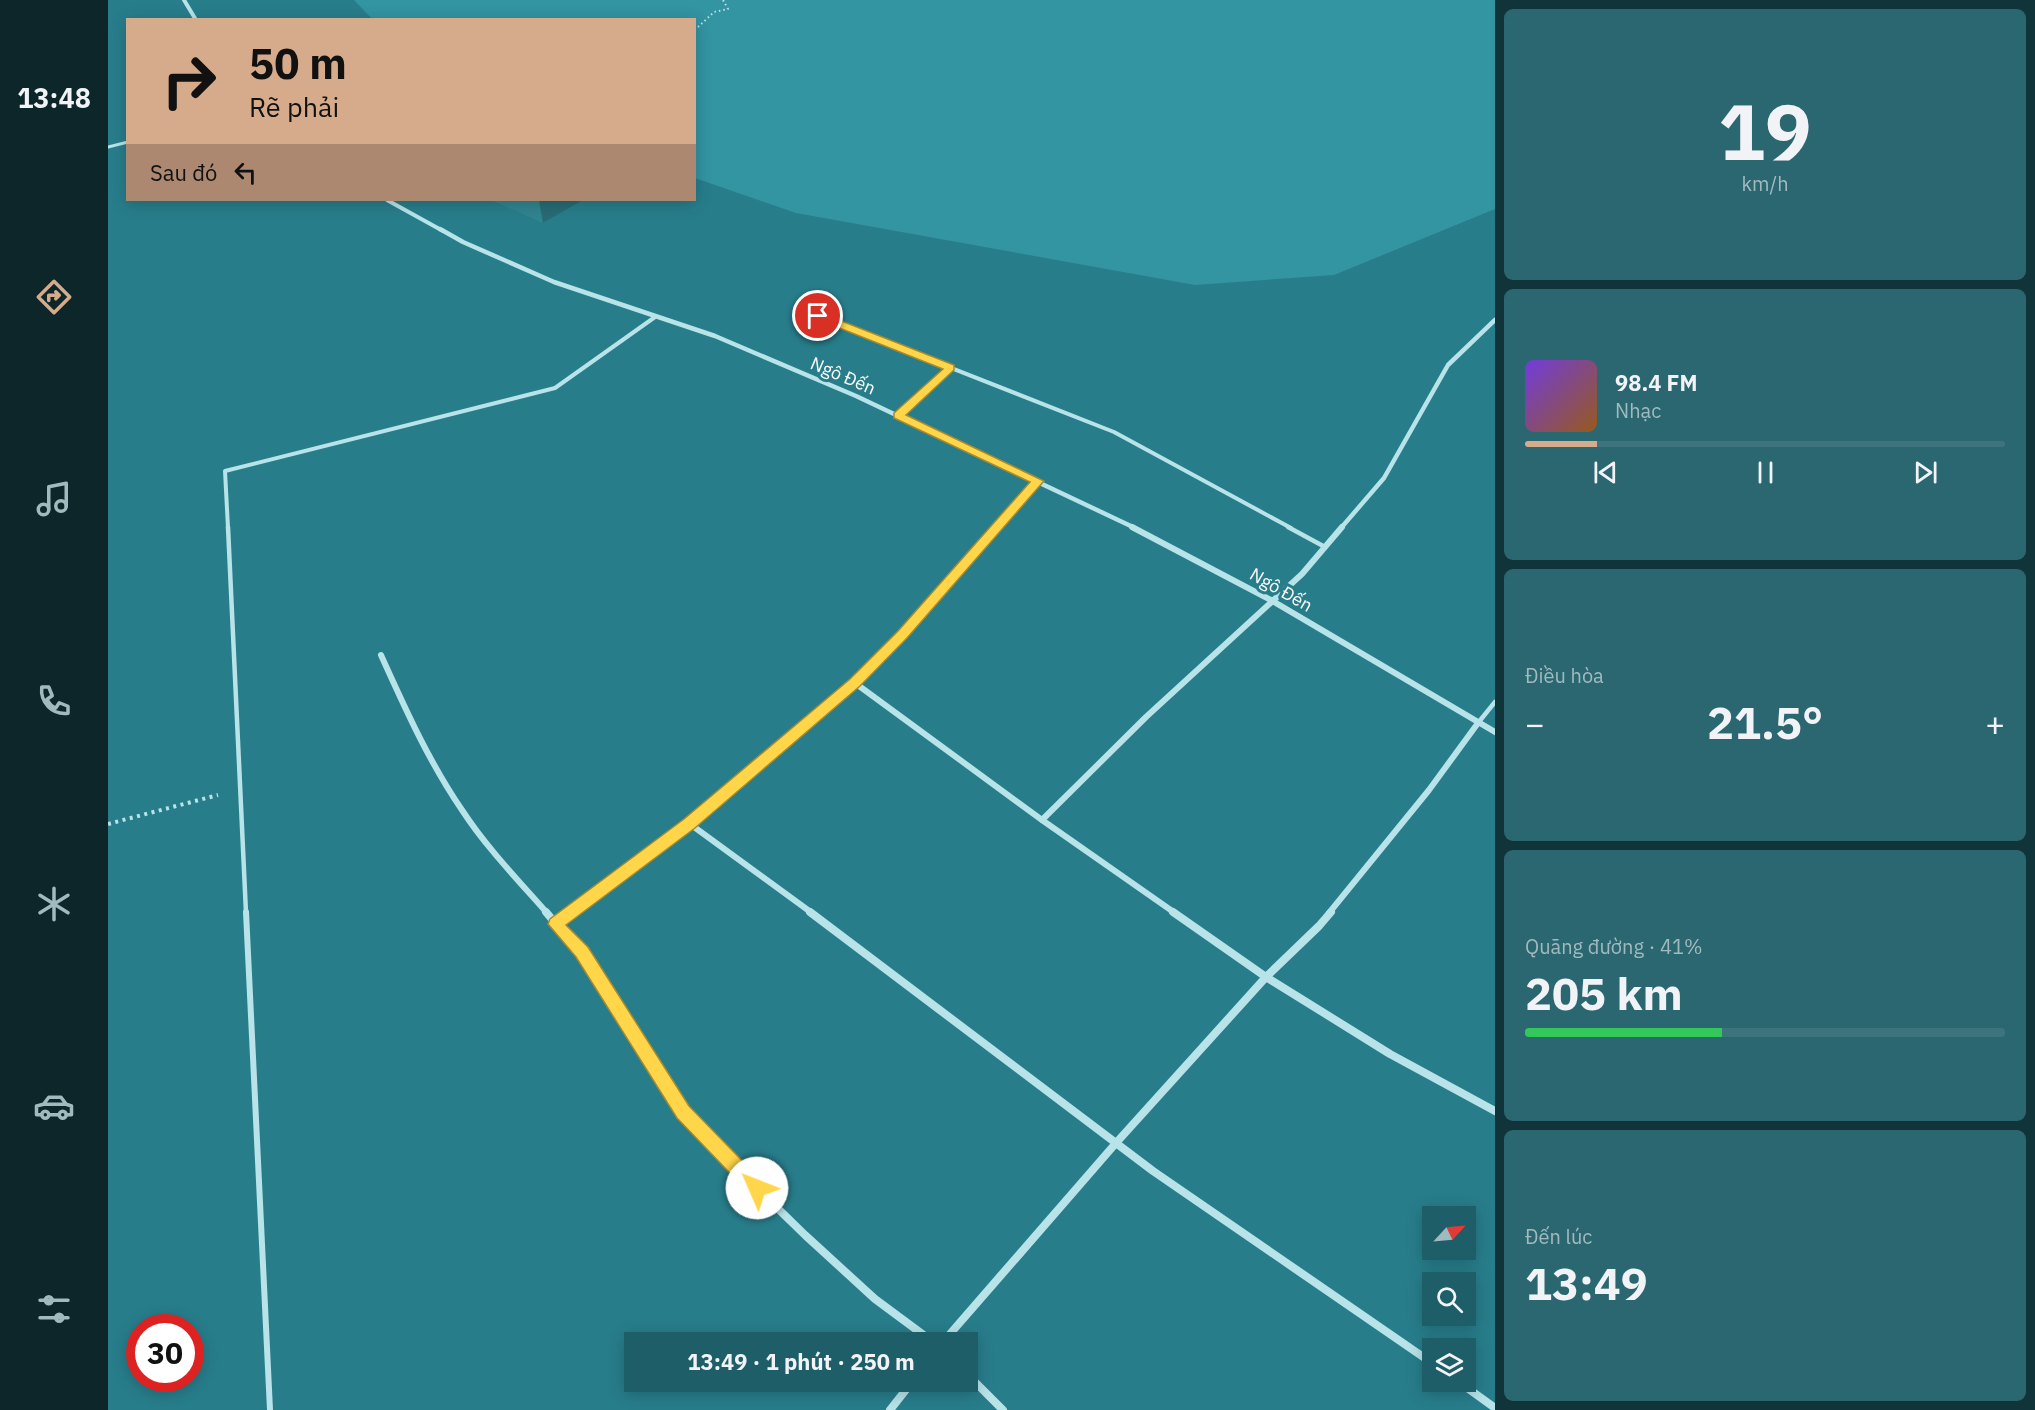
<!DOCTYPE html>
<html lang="vi">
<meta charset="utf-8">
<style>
:root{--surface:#1e5e68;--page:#2b6771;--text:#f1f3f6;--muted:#a1bac0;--line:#3c737c;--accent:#d6ab8b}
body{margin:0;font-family:"IBM Plex Sans",sans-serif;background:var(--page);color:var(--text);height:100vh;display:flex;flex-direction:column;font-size:22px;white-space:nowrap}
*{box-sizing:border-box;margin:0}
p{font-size:20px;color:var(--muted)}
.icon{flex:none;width:33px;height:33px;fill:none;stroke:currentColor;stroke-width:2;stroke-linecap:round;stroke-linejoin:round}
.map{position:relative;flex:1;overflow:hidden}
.drawer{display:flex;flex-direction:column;gap:9px;padding:9px;background:#103439;width:540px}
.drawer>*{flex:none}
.hud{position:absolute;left:18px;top:18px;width:570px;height:183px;border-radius:0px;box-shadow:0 3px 15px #0003;background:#d6ab8b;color:#111;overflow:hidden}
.needle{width:39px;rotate:64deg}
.fabs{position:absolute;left:1314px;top:1206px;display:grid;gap:12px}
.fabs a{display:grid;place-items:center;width:54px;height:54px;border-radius:0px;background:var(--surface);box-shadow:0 3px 15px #0003;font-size:30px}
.speed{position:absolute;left:18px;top:1314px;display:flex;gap:12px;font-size:30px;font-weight:700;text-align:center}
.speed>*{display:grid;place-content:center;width:78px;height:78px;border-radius:50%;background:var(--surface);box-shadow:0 3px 15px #0003;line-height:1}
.speed .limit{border:9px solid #d22;background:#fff;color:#111}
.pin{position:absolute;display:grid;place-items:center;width:51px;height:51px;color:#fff;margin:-26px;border:3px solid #fff;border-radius:50%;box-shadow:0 2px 6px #0007}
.me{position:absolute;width:66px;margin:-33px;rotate:314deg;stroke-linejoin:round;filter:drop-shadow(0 0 4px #0008)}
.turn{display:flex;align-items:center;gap:21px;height:126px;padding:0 24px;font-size:27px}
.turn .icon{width:78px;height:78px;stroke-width:2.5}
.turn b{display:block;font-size:42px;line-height:51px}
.then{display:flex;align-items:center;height:57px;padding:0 24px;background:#0003;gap:12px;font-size:22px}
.big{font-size:45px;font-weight:700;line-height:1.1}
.drawer .tile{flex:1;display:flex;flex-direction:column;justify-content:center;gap:9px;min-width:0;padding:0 21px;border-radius:9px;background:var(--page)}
.drawer .dial{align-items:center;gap:0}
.dial b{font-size:78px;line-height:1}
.song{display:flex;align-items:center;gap:18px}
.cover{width:72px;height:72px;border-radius:9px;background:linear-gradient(135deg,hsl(260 70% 55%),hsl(30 70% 35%))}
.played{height:6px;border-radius:3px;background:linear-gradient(90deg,var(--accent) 15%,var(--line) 15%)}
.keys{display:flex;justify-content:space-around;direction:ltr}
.heat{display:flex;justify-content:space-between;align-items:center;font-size:33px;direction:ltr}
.charge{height:9px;border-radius:4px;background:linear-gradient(90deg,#34c759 41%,var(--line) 0)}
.trip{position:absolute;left:516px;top:1332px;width:354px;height:60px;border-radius:0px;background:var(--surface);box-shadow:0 3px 15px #0003;font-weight:700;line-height:60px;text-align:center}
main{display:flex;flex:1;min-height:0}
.dock{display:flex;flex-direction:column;width:108px;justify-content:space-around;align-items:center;background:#0c262a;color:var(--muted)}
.dock .icon{width:42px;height:42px}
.dock .on{color:var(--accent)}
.dock b{font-size:27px;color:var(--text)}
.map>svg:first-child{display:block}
</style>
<main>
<nav class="dock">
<b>13:48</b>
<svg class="icon on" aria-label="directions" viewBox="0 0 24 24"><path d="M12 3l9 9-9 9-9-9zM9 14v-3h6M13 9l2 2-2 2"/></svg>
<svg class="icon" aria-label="music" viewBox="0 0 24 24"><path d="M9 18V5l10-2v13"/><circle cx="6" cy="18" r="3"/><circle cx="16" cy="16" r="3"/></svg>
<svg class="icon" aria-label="phone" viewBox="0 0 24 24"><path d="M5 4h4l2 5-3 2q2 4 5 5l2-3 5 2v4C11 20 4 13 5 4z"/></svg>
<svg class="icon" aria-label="climate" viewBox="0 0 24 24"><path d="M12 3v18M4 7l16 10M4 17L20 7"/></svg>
<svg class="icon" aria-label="car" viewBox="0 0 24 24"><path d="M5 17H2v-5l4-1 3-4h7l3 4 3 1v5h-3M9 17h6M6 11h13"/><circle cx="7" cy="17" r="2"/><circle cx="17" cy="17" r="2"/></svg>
<svg class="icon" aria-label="filters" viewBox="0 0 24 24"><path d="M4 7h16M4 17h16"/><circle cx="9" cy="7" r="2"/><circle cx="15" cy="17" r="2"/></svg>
</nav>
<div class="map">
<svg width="1387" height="1410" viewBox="0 0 1387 1410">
<rect width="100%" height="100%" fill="#287d8b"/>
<polygon fill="#3394a2" points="246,0 1387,0 1387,209 1226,275 1087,285 688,213 587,178 586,20 264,19"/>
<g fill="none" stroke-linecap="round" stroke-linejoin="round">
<polyline stroke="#b7e3e9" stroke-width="2" stroke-dasharray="1.5 3" stroke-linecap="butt" points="586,27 589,28 606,12 620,9 615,0"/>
<polyline stroke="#b7e3e9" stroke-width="4" stroke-dasharray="3 4.5" stroke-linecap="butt" points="0,824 110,795"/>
<polyline stroke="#b7e3e9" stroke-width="3" points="0,147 20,142"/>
<g stroke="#b7e3e9" stroke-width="4">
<polyline points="688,307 1006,432 1183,528"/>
<polyline points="790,415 842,368"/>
<polyline points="120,528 117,471 447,388 547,317"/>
</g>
<g stroke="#b7e3e9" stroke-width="4.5">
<polyline points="120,527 138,913"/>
<polyline points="1180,527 1217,547"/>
<polyline points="1370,723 1387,702"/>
</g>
<polyline stroke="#b7e3e9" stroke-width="6" points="138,912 162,1410"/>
<g stroke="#b7e3e9" stroke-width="4">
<polyline points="76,0 88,20"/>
<polyline points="279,200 335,231"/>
</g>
<g stroke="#b7e3e9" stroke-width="4.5">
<polyline points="332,229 355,242 446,282 607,336 748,396 1027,528"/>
<polyline points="888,528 930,481"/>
<polyline points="1233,528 1276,478 1340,365 1387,320"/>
</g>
<g stroke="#b7e3e9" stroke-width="6">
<polyline points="1024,527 1163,600 1387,732"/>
<path d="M273,655C297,708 321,762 354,810C378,847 410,880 439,913"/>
<polyline points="747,683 934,820 1067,913"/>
<polyline points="934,820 1038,717 1194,574 1234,527"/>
<polyline points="582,824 704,913"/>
<polyline points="462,913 582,824 747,683 794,635 889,527"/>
<polyline points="1221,913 1321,790 1370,723"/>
</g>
<g stroke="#b7e3e9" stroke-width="8">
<polyline points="438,912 448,924"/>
<polyline points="464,912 448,924 474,952 575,1112 617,1157 697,1235 767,1299 825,1342"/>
<polyline points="702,912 1045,1171 1324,1363"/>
<polyline points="1065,912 1158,977 1282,1054 1387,1111"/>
<polyline points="835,1342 1008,1143 1158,977 1211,926 1223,912"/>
<polyline points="860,1375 895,1410"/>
<polyline points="1351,1382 1387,1408"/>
<polyline points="782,1410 804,1382"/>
</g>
</g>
<polygon fill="#318490" points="383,200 475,200 435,223"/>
<polygon fill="#286b75" points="431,200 475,200 435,223"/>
<polygon fill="#ffd54a" stroke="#a68a30" stroke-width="1.5" points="706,313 713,313 846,365 846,370 798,415 936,481 799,638 752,686 587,828 458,925 480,947 581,1106 655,1182 658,1188 655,1195 649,1197 643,1195 569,1118 468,957 440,924 442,919 576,819 742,679 790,631 922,482 786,418 786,413 835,369 706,318"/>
<g text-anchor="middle" stroke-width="6" stroke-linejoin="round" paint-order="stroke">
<g font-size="18" fill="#fff" stroke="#287d8b">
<text transform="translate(735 376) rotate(23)" y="6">Ngô Đến</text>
<text transform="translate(1173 590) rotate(30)" y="6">Ngô Đến</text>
</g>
</g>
</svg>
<div class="fabs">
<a><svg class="needle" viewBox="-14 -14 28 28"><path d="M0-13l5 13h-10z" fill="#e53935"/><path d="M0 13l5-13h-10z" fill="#a1bac0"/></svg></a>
<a><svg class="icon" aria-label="search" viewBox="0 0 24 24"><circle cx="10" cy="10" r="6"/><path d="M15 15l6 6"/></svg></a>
<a><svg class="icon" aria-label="layers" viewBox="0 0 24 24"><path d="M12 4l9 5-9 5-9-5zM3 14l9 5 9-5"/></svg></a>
</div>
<div class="speed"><div class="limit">30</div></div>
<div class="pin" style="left:710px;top:316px;background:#d93025"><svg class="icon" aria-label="arrive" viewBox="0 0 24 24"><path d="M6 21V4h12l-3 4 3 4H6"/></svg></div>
<svg class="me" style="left:649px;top:1188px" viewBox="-20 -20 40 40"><circle r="19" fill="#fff"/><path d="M0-13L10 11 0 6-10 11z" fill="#ffd54a"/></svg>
<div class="trip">13:49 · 1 phút · 250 m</div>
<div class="hud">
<div class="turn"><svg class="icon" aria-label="right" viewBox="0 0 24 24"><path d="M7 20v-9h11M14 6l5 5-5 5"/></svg><div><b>50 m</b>Rẽ phải</div></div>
<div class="then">Sau đó<svg class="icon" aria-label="left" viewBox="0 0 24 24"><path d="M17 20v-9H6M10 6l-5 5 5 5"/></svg></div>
</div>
</div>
<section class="drawer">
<div class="tile dial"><b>19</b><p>km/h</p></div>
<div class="tile">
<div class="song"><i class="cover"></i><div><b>98.4 FM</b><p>Nhạc</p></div></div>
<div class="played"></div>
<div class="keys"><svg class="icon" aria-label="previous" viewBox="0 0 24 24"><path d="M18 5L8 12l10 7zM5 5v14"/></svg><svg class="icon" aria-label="pause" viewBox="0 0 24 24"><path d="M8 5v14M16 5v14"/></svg><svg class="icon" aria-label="next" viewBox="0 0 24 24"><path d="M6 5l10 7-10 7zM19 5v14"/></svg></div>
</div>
<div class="tile"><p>Điều hòa</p>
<div class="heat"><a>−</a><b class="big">21.5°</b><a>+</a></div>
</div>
<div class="tile"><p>Quãng đường · 41%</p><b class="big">205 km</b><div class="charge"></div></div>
<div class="tile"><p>Đến lúc</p><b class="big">13:49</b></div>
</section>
</main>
